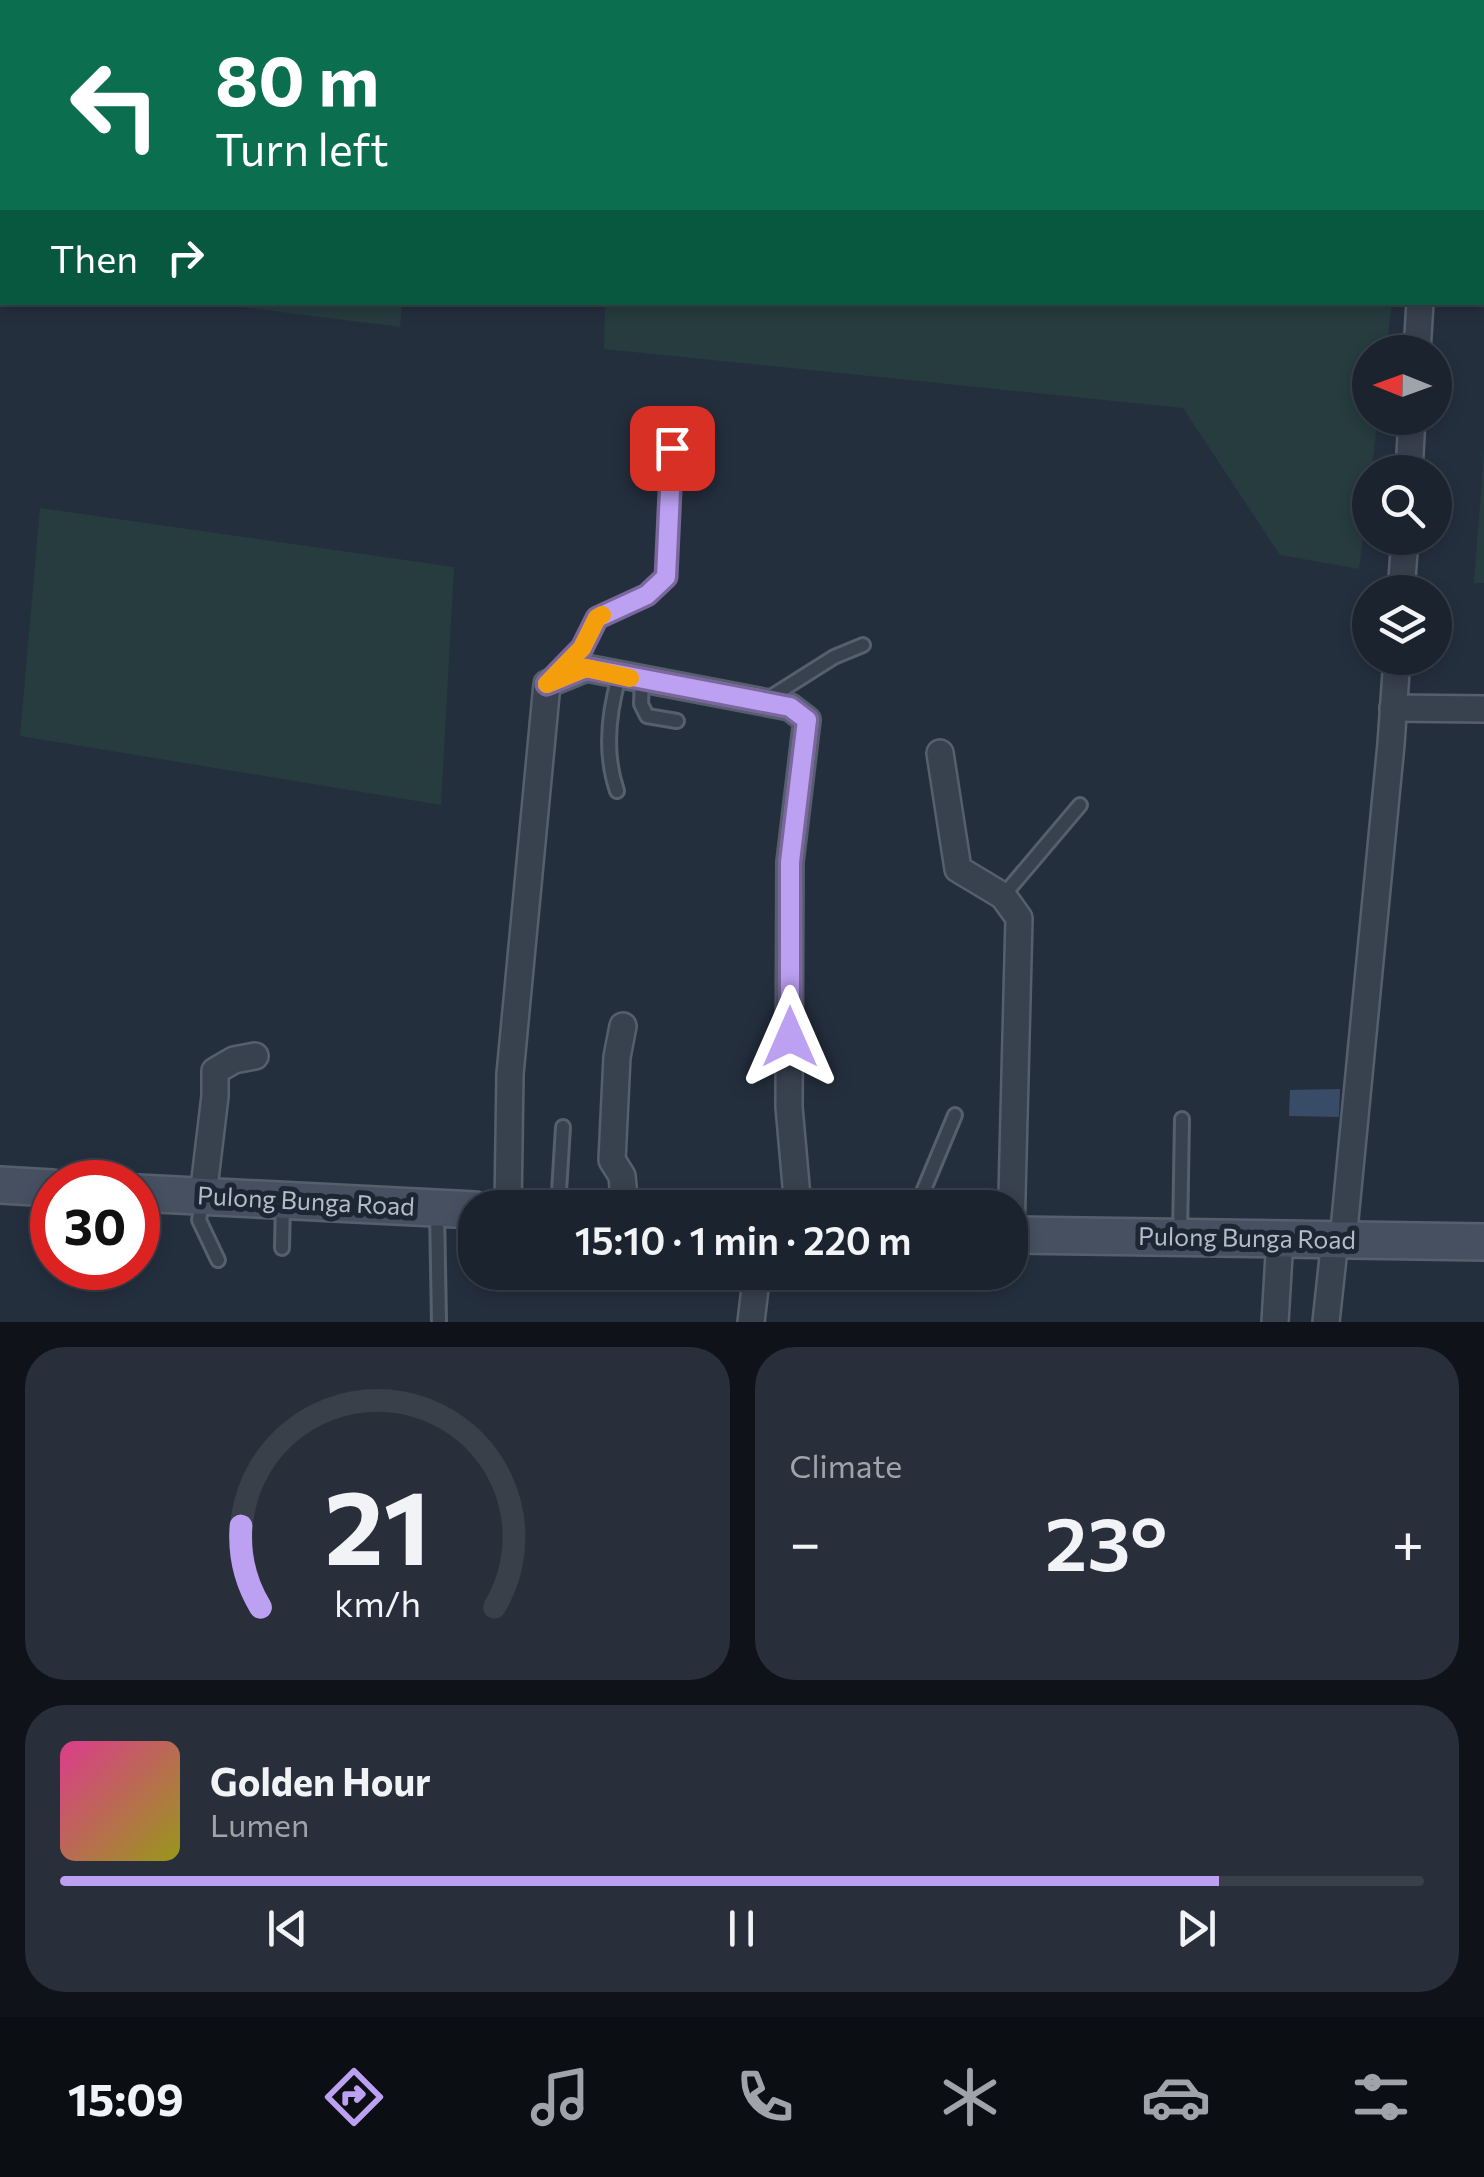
<!DOCTYPE html>
<meta charset="utf-8">
<style>
:root{--surface:#1b232e;--page:#282f3a;--text:#f1f3f6;--muted:#a0a4aa;--line:#39404a;--accent:#bca0f2}
body{margin:0;font-family:Commissioner,sans-serif;background:var(--page);color:var(--text);height:100vh;display:flex;flex-direction:column;font-size:38px;white-space:nowrap}
*{box-sizing:border-box;margin:0}
p{font-size:32px;color:var(--muted)}
.icon{flex:none;width:55px;height:55px;fill:none;stroke:currentColor;stroke-width:2;stroke-linecap:round;stroke-linejoin:round}
.map{position:relative;height:1322px;overflow:hidden}
.details{display:flex;flex-direction:column;gap:25px;padding:25px;background:#0f1319;flex:1}
.details>*{flex:none}
.banner{position:absolute;left:0px;top:0px;width:1485px;height:305px;box-shadow:0 5px 15px #0003,0 0 0 2px var(--line);background:#0b6e4f;color:#fff;overflow:hidden}
.needle{width:65px;rotate:271deg}
.tools{position:absolute;left:1352px;top:335px;display:grid;gap:20px}
.tools a{display:grid;place-items:center;width:100px;height:100px;border-radius:50%;background:var(--surface);box-shadow:0 5px 15px #0003,0 0 0 2px var(--line);font-size:50px}
.speed{position:absolute;left:30px;top:1160px;display:flex;gap:20px;font-size:50px;font-weight:700;text-align:center}
.speed>*{display:grid;place-content:center;width:130px;height:130px;border-radius:50%;background:var(--surface);box-shadow:0 5px 15px #0003,0 0 0 2px var(--line);line-height:1}
.speed .limit{border:15px solid #d22;background:#fff;color:#111}
.pin{position:absolute;display:grid;place-items:center;width:85px;height:85px;color:#fff;margin:-42px;border-radius:20px;box-shadow:0 5px 15px #0006}
.me{position:absolute;width:110px;margin:-55px;rotate:0deg;stroke-linejoin:round;filter:drop-shadow(0 0 8px #0008)}
.turn{display:flex;align-items:center;gap:35px;height:210px;padding:0 50px;font-size:45px}
.turn .icon{width:130px;height:130px;stroke-width:2.5}
.turn b{display:block;font-size:70px;line-height:85px}
.then{display:flex;align-items:center;height:95px;padding:0 50px;background:#0003;gap:20px;font-size:38px}
.big{font-size:75px;font-weight:600;line-height:1.1}
.details .tile{flex:1;display:flex;flex-direction:column;justify-content:center;gap:15px;min-width:0;padding:0 35px;border-radius:40px;background:var(--page)}
.details .dial{align-items:center;gap:0}
.dial svg{height:260px;overflow:visible;fill:none;stroke:var(--line);stroke-width:7;stroke-linecap:round;text-anchor:middle}
.dial text{fill:var(--text);stroke:none}
.song{display:flex;align-items:center;gap:30px}
.cover{width:120px;height:120px;border-radius:15px;background:linear-gradient(135deg,hsl(330 70% 55%),hsl(60 70% 35%))}
.played{height:10px;border-radius:5px;background:linear-gradient(90deg,var(--accent) 85%,var(--line) 85%)}
.keys{display:flex;justify-content:space-around;direction:ltr}
.heat{display:flex;justify-content:space-between;align-items:center;font-size:55px;direction:ltr}
.details .tiles{flex:1;display:grid;gap:25px;grid-template-columns:1fr 1fr}
.tile:last-child{grid-column:span 2}
.trip{position:absolute;left:458px;top:1190px;width:570px;height:100px;border-radius:40px;background:var(--surface);box-shadow:0 5px 15px #0003,0 0 0 2px var(--line);font-weight:600;line-height:100px;text-align:center}
.tab-bar{display:flex;height:160px;justify-content:space-around;align-items:center;background:#0b0e12;color:var(--muted)}
.tab-bar .icon{width:70px;height:70px}
.tab-bar .selected{color:var(--accent)}
.tab-bar b{font-size:45px;color:var(--text)}
.map>svg:first-child{display:block}
</style>
<div class="map">
<svg width="1484" height="1322" viewBox="0 0 1484 1322">
<rect width="100%" height="100%" fill="#242f3e"/>
<g fill="#263c3f">
<polygon points="0,0 417,0 2,2 2,125"/>
<polygon points="611,0 1484,0 1484,292 1482,2"/>
<polygon points="209,303 402,303 400,327"/>
<polygon points="605,303 1392,303 1386,352 1370,352 1370,418 1378,418 1359,569 1280,555 1183,408 604,349"/>
<polygon points="1484,452 1484,583 1474,583"/>
<polygon points="40,508 454,567 441,805 20,736"/>
</g>
<polygon fill="#394c67" points="1340,1089 1339,1117 1289,1116 1290,1090"/>
<g fill="none" stroke-linecap="round" stroke-linejoin="round">
<g stroke="#565f6c" stroke-width="18">
<g id="service">
<polyline points="559,672 581,647 597,618 647,595 666,577 672,448"/>
<polyline points="642,679 641,704 647,716 677,721"/>
<polyline points="766,700 834,657 863,645"/>
<path d="M617,791C604,753 608,715 619,677"/>
<polyline points="1003,896 1080,805"/>
<polyline points="203,1197 199,1220 218,1260"/>
<polyline points="558,1208 563,1127"/>
<polyline points="919,1208 920,1199 955,1115"/>
<polyline points="437,1210 439,1322"/>
<polyline points="1180,1236 1182,1119"/>
<polyline points="282,1248 283,1201"/>
</g>
</g>
<g stroke="#565f6c" stroke-width="30">
<g id="minor">
<polyline points="1417,352 1420,302"/>
<polyline points="1409,472 1412,418"/>
<polyline points="1401,592 1405,538"/>
<polyline points="1393,708 1484,709"/>
<polyline points="940,753 958,869 1003,896 1019,918 1011,1235"/>
<polyline points="623,1026 617,1057 612,1160 622,1176 625,1208"/>
<polyline points="203,1196 215,1096 215,1071 234,1060 255,1056"/>
<polyline points="508,1208 510,1074 547,684 586,668 790,707 807,720 790,862 789,1107 798,1208"/>
<polyline points="1343,1240 1391,744 1397,658"/>
<polyline points="751,1322 757,1272"/>
<polyline points="1275,1322 1280,1238"/>
<polyline points="1326,1322 1335,1239"/>
</g>
</g>
<g stroke="#565f6c" stroke-width="40">
<g id="secondary">
<polyline points="0,1185 52,1188"/>
<polyline points="138,1193 475,1210"/>
<polyline points="1010,1235 1484,1242"/>
</g>
</g>
<use href="#service" stroke="#38414e" stroke-width="12"/>
<use href="#minor" stroke="#38414e" stroke-width="25"/>
<use href="#secondary" stroke="#465061" stroke-width="35"/>
</g>
<g fill="none" stroke-linecap="round" stroke-linejoin="round">
<g stroke="#7a689d" stroke-width="25">
<polyline id="route" points="672,448 666,577 647,595 597,618 582,648 547,684 586,668 790,707 807,720 790,862 790,1037"/>
</g>
<use href="#route" stroke="#bca0f2" stroke-width="18"/>
<polyline stroke="#f59e0b" stroke-width="18" points="602,615 597,618 582,648 547,684 586,668 630,678"/>
</g>
<g text-anchor="middle" stroke-width="10" stroke-linejoin="round" paint-order="stroke">
<g font-size="25" fill="#b4bcc9" stroke="#1d2633">
<text transform="translate(306 1201) rotate(3)" y="9">Pulong Bunga Road</text>
<text transform="translate(1247 1238) rotate(1)" y="9">Pulong Bunga Road</text>
</g>
</g>
</svg>
<div class="tools">
<a><svg class="needle" viewBox="-14 -14 28 28"><path d="M0-13l5 13h-10z" fill="#e53935"/><path d="M0 13l5-13h-10z" fill="#a0a4aa"/></svg></a>
<a><svg class="icon" aria-label="search" viewBox="0 0 24 24"><circle cx="10" cy="10" r="6"/><path d="M15 15l6 6"/></svg></a>
<a><svg class="icon" aria-label="layers" viewBox="0 0 24 24"><path d="M12 4l9 5-9 5-9-5zM3 14l9 5 9-5"/></svg></a>
</div>
<div class="speed"><div class="limit">30</div></div>
<div class="pin" style="left:672px;top:448px;background:#d93025"><svg class="icon" aria-label="arrive" viewBox="0 0 24 24"><path d="M6 21V4h12l-3 4 3 4H6"/></svg></div>
<svg class="me" style="left:790px;top:1037px" viewBox="-20 -20 40 40"><path d="M0-17L14 15 0 8-14 15z" fill="#bca0f2" stroke="#fff" stroke-width="4"/></svg>
<div class="trip">15:10 · 1 min · 220 m</div>
<div class="banner">
<div class="turn"><svg class="icon" aria-label="left" viewBox="0 0 24 24"><path d="M17 20v-9H6M10 6l-5 5 5 5"/></svg><div><b>80 m</b>Turn left</div></div>
<div class="then">Then<svg class="icon" aria-label="right" viewBox="0 0 24 24"><path d="M7 20v-9h11M14 6l5 5-5 5"/></svg></div>
</div>
</div>
<section class="details">
<div class="tiles">
<div class="tile dial"><svg viewBox="0 0 100 80">
<path d="M14 69A42 42 0 1 1 86 69"/>
<path d="M14 69A42 42 0 0 1 8 44" stroke="#bca0f2"/>
<text x="50" y="56" font-size="32" font-weight="700">21</text>
<text x="50" y="72" font-size="11">km/h</text>
</svg></div>
<div class="tile"><p>Climate</p>
<div class="heat"><a>−</a><b class="big">23°</b><a>+</a></div>
</div>
<div class="tile">
<div class="song"><i class="cover"></i><div><b>Golden Hour</b><p>Lumen</p></div></div>
<div class="played"></div>
<div class="keys"><svg class="icon" aria-label="previous" viewBox="0 0 24 24"><path d="M18 5L8 12l10 7zM5 5v14"/></svg><svg class="icon" aria-label="pause" viewBox="0 0 24 24"><path d="M8 5v14M16 5v14"/></svg><svg class="icon" aria-label="next" viewBox="0 0 24 24"><path d="M6 5l10 7-10 7zM19 5v14"/></svg></div>
</div>
</div>
</section>
<nav class="tab-bar">
<b>15:09</b>
<svg class="icon selected" aria-label="directions" viewBox="0 0 24 24"><path d="M12 3l9 9-9 9-9-9zM9 14v-3h6M13 9l2 2-2 2"/></svg>
<svg class="icon" aria-label="music" viewBox="0 0 24 24"><path d="M9 18V5l10-2v13"/><circle cx="6" cy="18" r="3"/><circle cx="16" cy="16" r="3"/></svg>
<svg class="icon" aria-label="phone" viewBox="0 0 24 24"><path d="M5 4h4l2 5-3 2q2 4 5 5l2-3 5 2v4C11 20 4 13 5 4z"/></svg>
<svg class="icon" aria-label="climate" viewBox="0 0 24 24"><path d="M12 3v18M4 7l16 10M4 17L20 7"/></svg>
<svg class="icon" aria-label="car" viewBox="0 0 24 24"><path d="M5 17H2v-5l4-1 3-4h7l3 4 3 1v5h-3M9 17h6M6 11h13"/><circle cx="7" cy="17" r="2"/><circle cx="17" cy="17" r="2"/></svg>
<svg class="icon" aria-label="filters" viewBox="0 0 24 24"><path d="M4 7h16M4 17h16"/><circle cx="9" cy="7" r="2"/><circle cx="15" cy="17" r="2"/></svg>
</nav>
